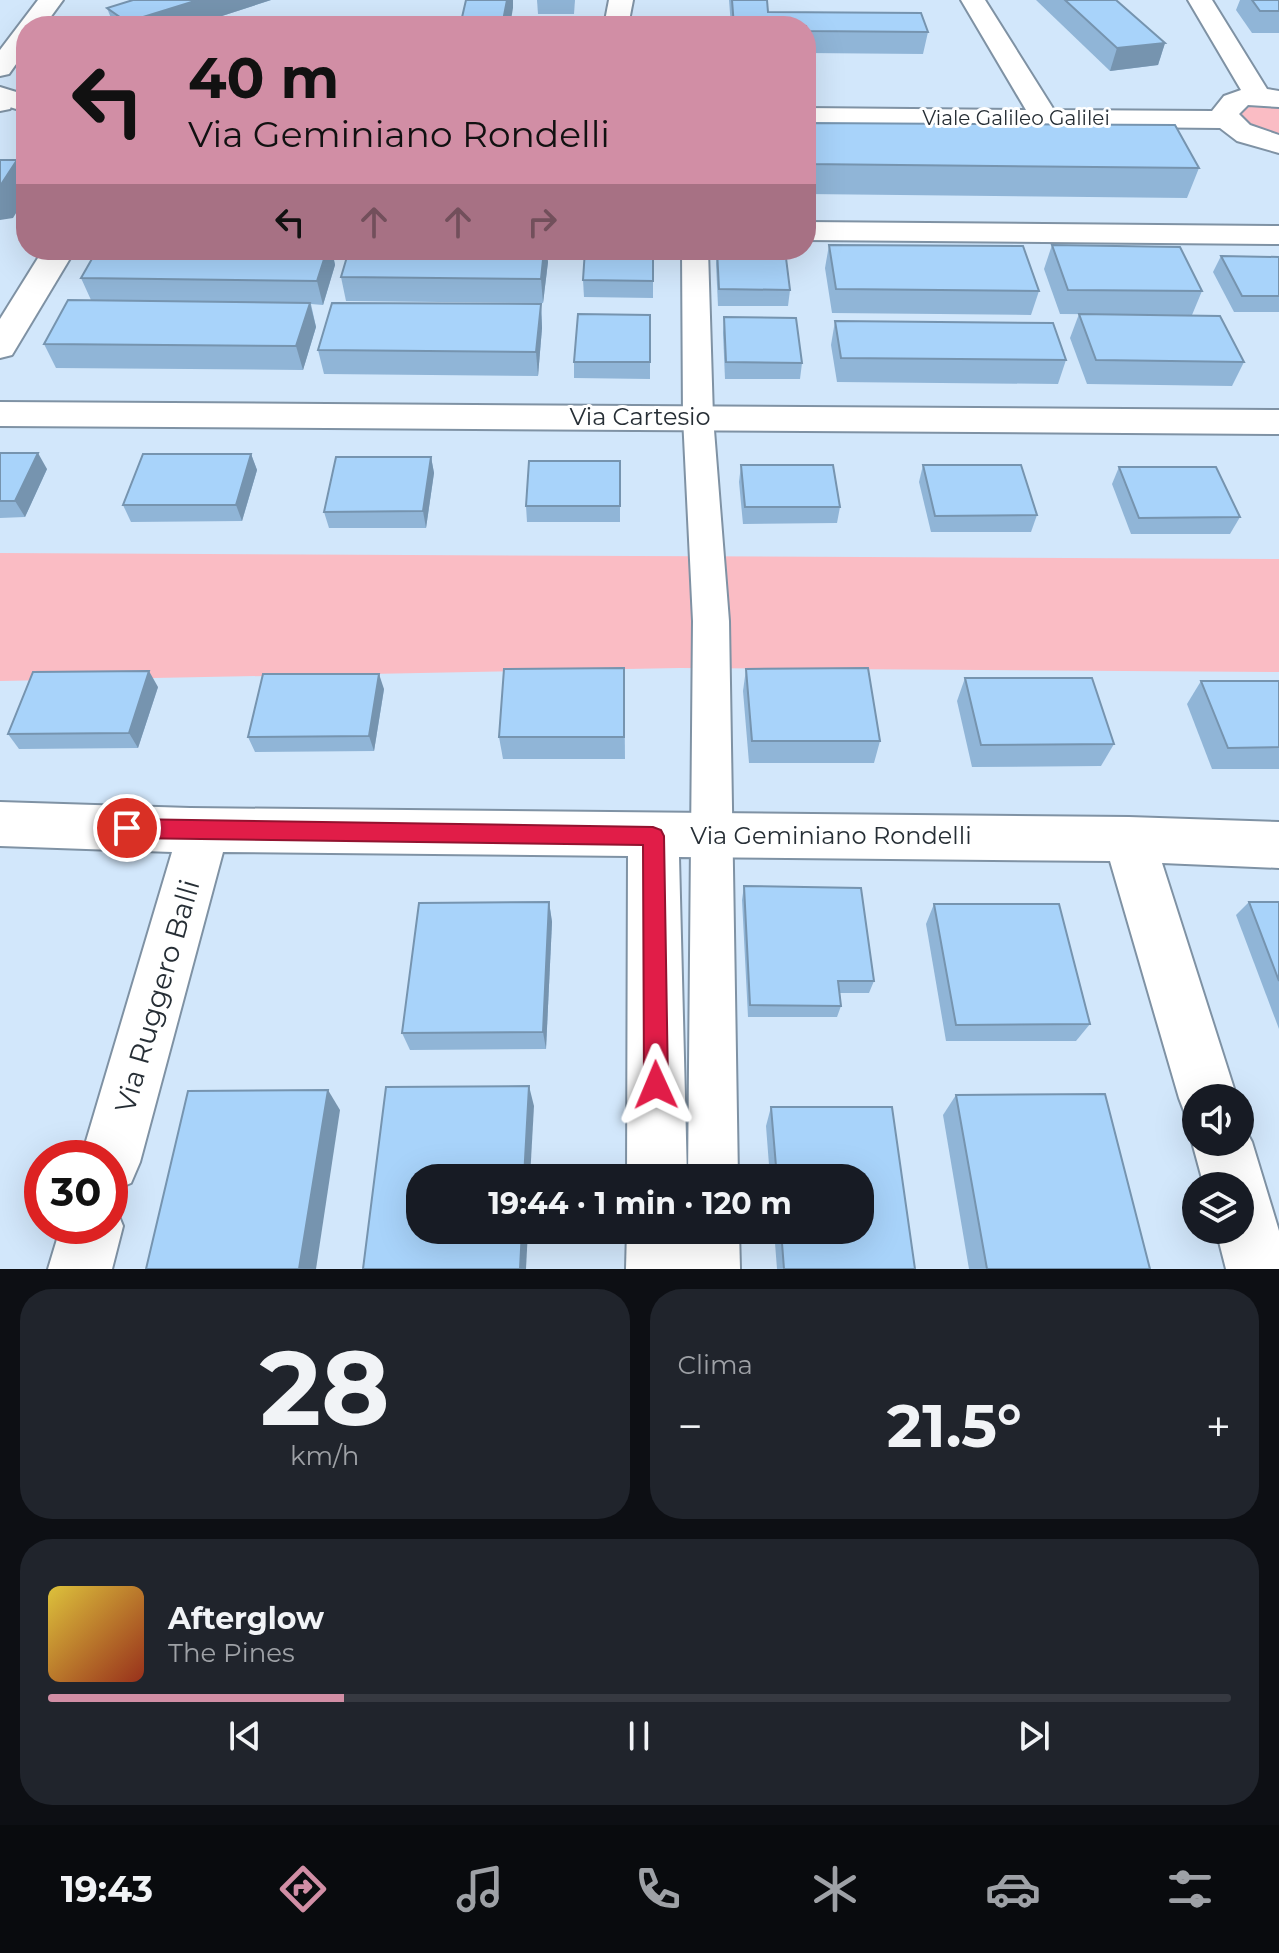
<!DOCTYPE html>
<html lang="it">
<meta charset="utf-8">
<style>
:root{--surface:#171b24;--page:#20242c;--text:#f1f3f6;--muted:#9ea1a6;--line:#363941;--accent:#d18ea5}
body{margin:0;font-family:Montserrat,sans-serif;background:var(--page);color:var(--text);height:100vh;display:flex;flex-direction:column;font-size:30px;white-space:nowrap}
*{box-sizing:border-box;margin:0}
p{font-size:26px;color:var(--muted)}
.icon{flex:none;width:44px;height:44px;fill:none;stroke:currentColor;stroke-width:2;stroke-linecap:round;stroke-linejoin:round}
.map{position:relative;height:1269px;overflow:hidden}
.drawer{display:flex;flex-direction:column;gap:20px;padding:20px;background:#0d0f14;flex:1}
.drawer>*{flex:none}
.guide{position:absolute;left:16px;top:16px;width:800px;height:244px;border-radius:32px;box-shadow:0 8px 32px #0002;background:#d18ea5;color:#111;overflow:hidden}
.fabs{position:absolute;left:1182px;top:1084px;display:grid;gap:16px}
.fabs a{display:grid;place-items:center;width:72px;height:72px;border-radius:50%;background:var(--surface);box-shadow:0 8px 32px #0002;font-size:40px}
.speed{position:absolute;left:24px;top:1140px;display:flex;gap:16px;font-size:40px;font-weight:700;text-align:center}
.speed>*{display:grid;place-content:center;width:104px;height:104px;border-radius:50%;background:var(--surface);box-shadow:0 8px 32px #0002;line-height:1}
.speed .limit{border:12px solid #d22;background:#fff;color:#111}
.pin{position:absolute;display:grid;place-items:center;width:68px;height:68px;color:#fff;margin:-34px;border:4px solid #fff;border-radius:50%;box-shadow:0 2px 8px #0007}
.me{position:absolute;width:88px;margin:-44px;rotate:359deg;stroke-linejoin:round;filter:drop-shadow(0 0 6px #0008)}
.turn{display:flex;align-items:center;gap:28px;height:168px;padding:0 40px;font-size:36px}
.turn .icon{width:104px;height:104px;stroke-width:2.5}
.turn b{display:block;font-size:56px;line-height:68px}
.lanes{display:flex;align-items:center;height:76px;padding:0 40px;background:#0003;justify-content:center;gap:40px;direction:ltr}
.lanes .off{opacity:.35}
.big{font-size:60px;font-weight:700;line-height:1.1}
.drawer .widget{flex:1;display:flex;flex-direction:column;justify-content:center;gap:12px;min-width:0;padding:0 28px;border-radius:32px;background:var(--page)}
.drawer .dial{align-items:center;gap:0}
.dial b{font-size:104px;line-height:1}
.song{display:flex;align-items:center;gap:24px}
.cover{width:96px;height:96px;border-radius:12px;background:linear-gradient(135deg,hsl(50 70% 55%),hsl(10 70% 35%))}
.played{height:8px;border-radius:4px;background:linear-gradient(90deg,var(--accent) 25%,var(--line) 25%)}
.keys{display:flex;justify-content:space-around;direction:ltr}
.heat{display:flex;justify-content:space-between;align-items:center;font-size:44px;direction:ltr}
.drawer .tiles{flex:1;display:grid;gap:20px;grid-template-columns:1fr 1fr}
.widget:last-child{grid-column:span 2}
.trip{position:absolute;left:406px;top:1164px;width:468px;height:80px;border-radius:32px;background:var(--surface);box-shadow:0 8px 32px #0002;font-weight:700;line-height:80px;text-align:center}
.menu{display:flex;height:128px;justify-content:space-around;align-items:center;background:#090b0e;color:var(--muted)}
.menu .icon{width:56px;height:56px}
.menu .on{color:var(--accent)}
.menu b{font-size:36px;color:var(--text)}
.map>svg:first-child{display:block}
</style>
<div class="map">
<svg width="1279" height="1269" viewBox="0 0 1279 1269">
<rect width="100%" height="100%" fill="#d2e7fb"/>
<g fill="#fabcc4">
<path d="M1254,104H1279V136C1264,132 1244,129 1241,112Z"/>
<polygon points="0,553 1279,559 1279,672 679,668 0,681"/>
</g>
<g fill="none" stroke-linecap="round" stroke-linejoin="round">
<g stroke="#7f92a4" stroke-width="4">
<g id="pedestrian">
<polygon points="682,250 708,250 713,417 729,621 738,1178 688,1178 693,621 683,417"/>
<polygon points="687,1230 739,1230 740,1269 688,1269"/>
</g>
</g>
<g stroke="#7f92a4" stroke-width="4">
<g id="minor">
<polygon points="609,0 633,0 628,26 604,26"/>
<polygon points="961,0 985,0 1054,110 1212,111 1224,96 1241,90 1188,0 1212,0 1267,89 1279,91 1279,107 1248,105 1239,114 1250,125 1279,135 1279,153 1237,141 1220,128 806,124 806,108 1026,110"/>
<polygon points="0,87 26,95 26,112 0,104"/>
<polygon points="806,222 1279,226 1279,244 806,240"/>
<polygon points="43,250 75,250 12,355 0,358 0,319"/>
<polygon points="0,402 1279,410 1279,434 0,426"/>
<polygon points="0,802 190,808 1129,817 1279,822 1279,868 1162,863 1237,1098 1196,1098 1196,1122 1187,1119 1179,1098 1110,861 679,857 687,1178 627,1178 628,856 223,852 140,1162 131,1183 110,1192 110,1158 81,1158 172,852 0,846"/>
<polygon points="1240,1120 1252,1142 1279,1231 1279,1269 1226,1269 1216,1230 1240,1230 1240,1186 1204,1186 1192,1142 1196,1133 1196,1142 1240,1142"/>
<polygon points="110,1202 114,1204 123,1226 112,1269 48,1269 61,1226 110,1226"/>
<polygon points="627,1230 689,1230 690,1269 626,1269"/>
</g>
</g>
<g stroke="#7f92a4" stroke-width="4">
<g id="tertiary">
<polygon points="38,0 63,0 44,26 26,26 26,50 9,74 0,76 0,50"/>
<polygon points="0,92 10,94 14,100 10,109 0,111"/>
</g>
</g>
<use href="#pedestrian" fill="#fff" fill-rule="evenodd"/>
<use href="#minor" fill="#fff" fill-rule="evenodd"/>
<use href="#tertiary" fill="#fff" fill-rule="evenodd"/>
</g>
<g fill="#90b5d7">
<polygon points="133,0 271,0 191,26 114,26 107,8"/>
<polygon points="537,0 575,0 574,14 538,14"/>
<polygon points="729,0 767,0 768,12 928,32 923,54 806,53 806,26 731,26"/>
<polygon points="1036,0 1116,0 1165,43 1158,65 1110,71"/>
<polygon points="1240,0 1279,0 1279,33 1252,33 1236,10"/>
<polygon points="806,123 1199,168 1187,198 806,194"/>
<polygon points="829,245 1039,291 1031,315 832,313 825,268"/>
<polygon points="1052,245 1202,291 1192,315 1060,314 1044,269"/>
<polygon points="97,250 332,250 335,265 323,305 311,304 316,327 303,370 56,368 44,344 91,300 81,278"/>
<polygon points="653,250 653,298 584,297 583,280"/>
<polygon points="717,250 790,290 788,306 718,306 716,264"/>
<polygon points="1221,256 1279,257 1279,312 1234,312 1213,272"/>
<polygon points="548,262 543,303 346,301 341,277"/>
<polygon points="541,304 542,328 538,376 324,374 318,350"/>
<polygon points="1079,314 1244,362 1232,386 1087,384 1070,338"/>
<polygon points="650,315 650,379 574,378 574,362"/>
<polygon points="724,317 802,363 800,379 725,379 723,333"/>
<polygon points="835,321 1066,360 1058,384 837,382 831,345"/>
<polygon points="0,453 47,469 25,517 0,518"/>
<polygon points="251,454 257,470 242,521 131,522 123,505"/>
<polygon points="431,457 434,473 426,528 329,528 324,512"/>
<polygon points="620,461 620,522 527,522 526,506"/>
<polygon points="741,465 840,507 837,523 743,524 739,482"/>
<polygon points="923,465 1037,515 1031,532 931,532 919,482"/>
<polygon points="1119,467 1240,517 1230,534 1131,534 1112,484"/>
<polygon points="624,668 625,759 503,759 499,737"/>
<polygon points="746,669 880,741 874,763 749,763 743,691"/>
<polygon points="965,678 1114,744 1101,766 972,767 957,701"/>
<polygon points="1201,681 1279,681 1279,769 1212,769 1187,704"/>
<polygon points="158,687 138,748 19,749 8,734"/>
<polygon points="384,689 374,751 255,752 248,737"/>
<polygon points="744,886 874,981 869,993 840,993 841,1006 837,1017 748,1017 742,900"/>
<polygon points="549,902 552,922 546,1049 410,1050 402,1033"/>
<polygon points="1249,902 1279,902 1279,1029 1236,915"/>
<polygon points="934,904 1090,1024 1076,1041 946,1041 926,924"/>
<polygon points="956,1095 1150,1269 969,1269 943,1115"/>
<polygon points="771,1107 892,1107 915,1269 777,1269 774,1230 860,1230 860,1178 770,1178 766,1126"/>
</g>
<g fill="#7694af">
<polygon points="198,0 271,0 191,26 128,26 127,22"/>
<polygon points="507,0 513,0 513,8 510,26 502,26"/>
<polygon points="1165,43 1158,65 1110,71 1117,48"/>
<polygon points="17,160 26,179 26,197 13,218 0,220 0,186"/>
<polygon points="327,250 332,250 335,265 323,305 317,281"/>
<polygon points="544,250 547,250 548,262 543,303 541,279"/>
<polygon points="310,303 316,327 303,370 296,346"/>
<polygon points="541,304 542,328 538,376 536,352"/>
<polygon points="38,453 47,469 25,517 15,501"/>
<polygon points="251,454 257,470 242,521 236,505"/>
<polygon points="431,457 434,473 426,528 423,511"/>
<polygon points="149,671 158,687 138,748 129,733"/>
<polygon points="379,674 384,689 374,751 369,736"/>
<polygon points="549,902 552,922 546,1049 543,1032"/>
<polygon points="529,1086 534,1106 530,1178 524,1178"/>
<polygon points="328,1090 340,1110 316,1269 299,1269"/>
<polygon points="522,1230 528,1230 526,1269 520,1269"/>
</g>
<g fill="#a8d3fa" stroke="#7694af" stroke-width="2">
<polygon points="133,0 198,0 127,22 107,8"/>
<polygon points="466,0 507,0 502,26 460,26"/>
<polygon points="732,0 767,0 768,12 921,13 928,32 806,31 806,26 734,26"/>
<polygon points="1065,0 1116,0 1165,43 1117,48"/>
<polygon points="1252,0 1279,0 1279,11 1260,11"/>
<polygon points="224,25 404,26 223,26"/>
<polygon points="806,123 1175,125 1199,168 806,164"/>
<polygon points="0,160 17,160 0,186"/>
<polygon points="829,245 1023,246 1039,291 836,289"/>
<polygon points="1052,245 1180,247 1202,291 1068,290"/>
<polygon points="97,250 327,250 317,281 81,278"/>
<polygon points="349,250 544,250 541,279 341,277"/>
<polygon points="585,250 653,250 653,281 583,280"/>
<polygon points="717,250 785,250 790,290 719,289"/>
<polygon points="1221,256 1279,257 1279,296 1242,296"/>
<polygon points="68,300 310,303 296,346 44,344"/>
<polygon points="332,303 541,304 536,352 318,350"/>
<polygon points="578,314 650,315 650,362 574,362"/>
<polygon points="1079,314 1220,316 1244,362 1096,360"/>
<polygon points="724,317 796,318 802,363 726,362"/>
<polygon points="835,321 1053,323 1066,360 841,358"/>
<polygon points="0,453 38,453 15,501 0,501"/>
<polygon points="143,454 251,454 236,505 123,505"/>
<polygon points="336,457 431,457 423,511 324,512"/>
<polygon points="529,461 620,461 620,506 526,506"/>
<polygon points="741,465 833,465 840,507 745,507"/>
<polygon points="923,465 1021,465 1037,515 935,516"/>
<polygon points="1119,467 1216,467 1240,517 1139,518"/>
<polygon points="624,668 624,737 499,737 504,669"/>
<polygon points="868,668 880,741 752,741 746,669"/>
<polygon points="149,671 129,733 8,734 33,672"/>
<polygon points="263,674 379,674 369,736 248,737"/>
<polygon points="965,678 1092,678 1114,744 981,745"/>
<polygon points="1201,681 1279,681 1279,747 1228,748"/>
<polygon points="744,886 861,888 874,981 838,981 841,1006 750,1005"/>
<polygon points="549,902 543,1032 402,1033 419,903"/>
<polygon points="1249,902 1279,902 1279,981"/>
<polygon points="934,904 1059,904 1090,1024 956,1025"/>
<polygon points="529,1086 524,1178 420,1178 420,1230 522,1230 520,1269 363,1269 386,1087"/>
<polygon points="328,1090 299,1269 146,1269 188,1091"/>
<polygon points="1105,1094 1150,1269 987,1269 956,1095"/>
<polygon points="771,1107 892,1107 915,1269 784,1269 781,1230 860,1230 860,1178 777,1178"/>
</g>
<polygon fill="#e11d48" stroke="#92132f" stroke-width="2" points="127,819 653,827 661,830 664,836 668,1085 665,1093 656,1097 648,1093 644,1085 643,845 127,838 119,835 116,828 119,822"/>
<g text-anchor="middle" stroke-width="6" stroke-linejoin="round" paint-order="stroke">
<g font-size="20" fill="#262e35" stroke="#fff">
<text x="1016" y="125">Viale Galileo Galilei</text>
</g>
<g font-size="24" fill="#262e35" stroke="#fff">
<text x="640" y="425">Via Cartesio</text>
<text x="831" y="844">Via Geminiano Rondelli</text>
</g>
<g font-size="28" fill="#262e35" stroke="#fff">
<text transform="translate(157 996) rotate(-74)" y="10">Via Ruggero Balli</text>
</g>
</g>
</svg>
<div class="fabs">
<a><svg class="icon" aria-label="sound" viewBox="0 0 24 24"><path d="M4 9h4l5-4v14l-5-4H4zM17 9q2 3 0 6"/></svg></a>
<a><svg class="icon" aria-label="layers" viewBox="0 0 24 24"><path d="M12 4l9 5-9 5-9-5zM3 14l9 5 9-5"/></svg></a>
</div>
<div class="speed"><div class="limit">30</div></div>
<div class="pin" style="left:127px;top:828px;background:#d93025"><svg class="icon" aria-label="arrive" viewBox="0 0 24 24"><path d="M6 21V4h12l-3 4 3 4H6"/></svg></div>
<svg class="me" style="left:656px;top:1085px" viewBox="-20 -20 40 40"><path d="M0-17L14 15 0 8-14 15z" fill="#e11d48" stroke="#fff" stroke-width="4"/></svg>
<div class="trip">19:44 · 1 min · 120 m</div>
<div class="guide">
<div class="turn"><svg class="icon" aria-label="left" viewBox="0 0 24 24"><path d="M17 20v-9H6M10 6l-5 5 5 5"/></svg><div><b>40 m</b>Via Geminiano Rondelli</div></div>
<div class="lanes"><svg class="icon" aria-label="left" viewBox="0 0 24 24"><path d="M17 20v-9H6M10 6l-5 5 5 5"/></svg><svg class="icon off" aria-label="ahead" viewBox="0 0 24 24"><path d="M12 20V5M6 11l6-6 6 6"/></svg><svg class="icon off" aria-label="ahead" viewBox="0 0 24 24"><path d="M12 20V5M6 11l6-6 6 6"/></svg><svg class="icon off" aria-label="right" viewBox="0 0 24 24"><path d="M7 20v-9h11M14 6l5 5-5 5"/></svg></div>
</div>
</div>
<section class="drawer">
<div class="tiles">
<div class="widget dial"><b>28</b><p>km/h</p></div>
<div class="widget"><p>Clima</p>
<div class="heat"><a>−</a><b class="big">21.5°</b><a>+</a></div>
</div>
<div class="widget">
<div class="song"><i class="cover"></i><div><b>Afterglow</b><p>The Pines</p></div></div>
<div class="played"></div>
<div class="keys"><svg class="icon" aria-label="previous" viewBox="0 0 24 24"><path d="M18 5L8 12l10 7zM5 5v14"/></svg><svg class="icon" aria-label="pause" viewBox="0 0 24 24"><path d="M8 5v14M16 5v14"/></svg><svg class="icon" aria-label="next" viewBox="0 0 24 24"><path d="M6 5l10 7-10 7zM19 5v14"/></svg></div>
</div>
</div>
</section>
<nav class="menu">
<b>19:43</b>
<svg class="icon on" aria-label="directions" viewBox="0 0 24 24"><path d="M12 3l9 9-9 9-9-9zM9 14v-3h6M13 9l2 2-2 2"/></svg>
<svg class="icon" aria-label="music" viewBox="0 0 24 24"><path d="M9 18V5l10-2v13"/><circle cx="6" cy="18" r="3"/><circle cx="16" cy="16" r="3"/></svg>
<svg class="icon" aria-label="phone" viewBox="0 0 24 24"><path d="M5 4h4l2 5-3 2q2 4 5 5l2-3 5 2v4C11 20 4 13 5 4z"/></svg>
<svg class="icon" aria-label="climate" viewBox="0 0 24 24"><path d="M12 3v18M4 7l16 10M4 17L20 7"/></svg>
<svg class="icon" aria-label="car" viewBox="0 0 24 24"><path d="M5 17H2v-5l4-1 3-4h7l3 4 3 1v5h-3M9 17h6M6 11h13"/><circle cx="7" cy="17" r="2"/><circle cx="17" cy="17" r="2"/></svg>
<svg class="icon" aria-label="filters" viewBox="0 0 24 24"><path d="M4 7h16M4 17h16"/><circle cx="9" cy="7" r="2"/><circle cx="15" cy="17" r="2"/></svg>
</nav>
